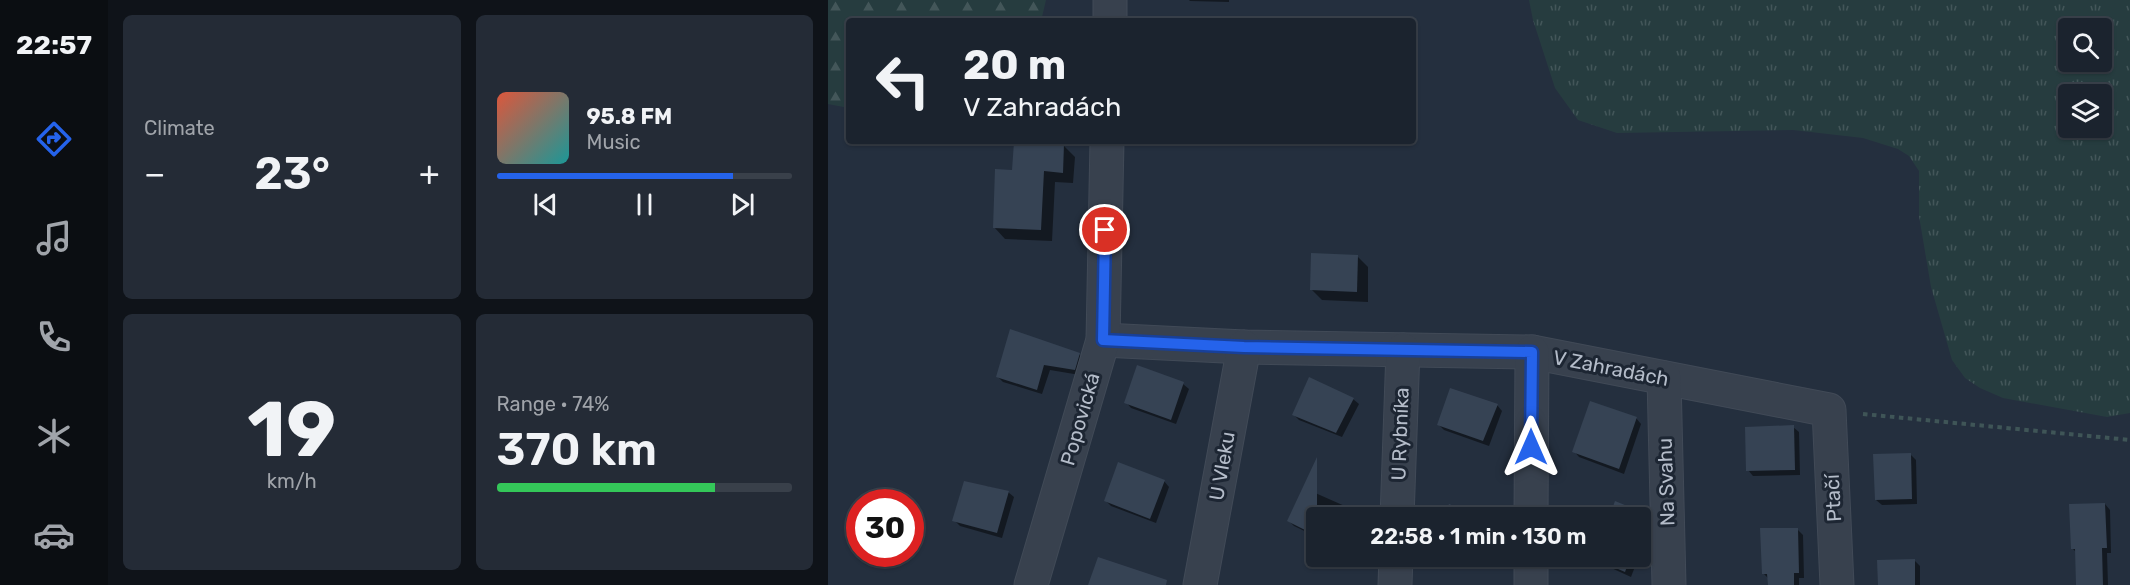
<!DOCTYPE html>
<meta charset="utf-8">
<style>
:root{--surface:#1b232e;--page:#242b36;--text:#f1f3f6;--muted:#a0a4aa;--line:#39404a;--accent:#2563eb}
body{margin:0;font-family:Rubik,sans-serif;background:var(--page);color:var(--text);height:100vh;display:flex;flex-direction:column;font-size:22px;white-space:nowrap}
*{box-sizing:border-box;margin:0}
p{font-size:20px;color:var(--muted)}
.icon{flex:none;width:33px;height:33px;fill:none;stroke:currentColor;stroke-width:2;stroke-linecap:round;stroke-linejoin:round}
.map{position:relative;flex:1;overflow:hidden}
.details{display:flex;flex-direction:column;gap:15px;padding:15px;background:#0f1319;width:720px}
.details>*{flex:none}
.top-card{position:absolute;left:18px;top:18px;width:570px;height:126px;border-radius:6px;box-shadow:0 2px 4px #0004,0 0 0 2px var(--line);background:#1b232e;color:var(--text);overflow:hidden}
.fabs{position:absolute;left:1230px;top:18px;display:grid;gap:12px}
.fabs a{display:grid;place-items:center;width:54px;height:54px;border-radius:6px;background:var(--surface);box-shadow:0 2px 4px #0004,0 0 0 2px var(--line);font-size:30px}
.speed{position:absolute;left:18px;top:489px;display:flex;gap:12px;font-size:30px;font-weight:700;text-align:center}
.speed>*{display:grid;place-content:center;width:78px;height:78px;border-radius:50%;background:var(--surface);box-shadow:0 2px 4px #0004,0 0 0 2px var(--line);line-height:1}
.speed .limit{border:9px solid #d22;background:#fff;color:#111}
.pin{position:absolute;display:grid;place-items:center;width:51px;height:51px;color:#fff;margin:-26px;border:3px solid #fff;border-radius:50%;box-shadow:0 2px 6px #0007}
.me{position:absolute;width:66px;margin:-33px;rotate:0deg;stroke-linejoin:round;filter:drop-shadow(0 0 4px #0008)}
.turn{display:flex;align-items:center;gap:21px;height:126px;padding:0 18px;font-size:27px}
.turn .icon{width:78px;height:78px;stroke-width:2.5}
.turn b{display:block;font-size:42px;line-height:51px}
.big{font-size:45px;font-weight:600;line-height:1.1}
.details .card{flex:1;display:flex;flex-direction:column;justify-content:center;gap:9px;min-width:0;padding:0 21px;border-radius:9px;background:var(--page)}
.details .dial{align-items:center;gap:0}
.dial b{font-size:78px;line-height:1}
.song{display:flex;align-items:center;gap:18px}
.cover{width:72px;height:72px;border-radius:9px;background:linear-gradient(135deg,hsl(10 70% 55%),hsl(180 70% 35%))}
.played{height:6px;border-radius:3px;background:linear-gradient(90deg,var(--accent) 80%,var(--line) 80%)}
.keys{display:flex;justify-content:space-around;direction:ltr}
.heat{display:flex;justify-content:space-between;align-items:center;font-size:33px;direction:ltr}
.charge{height:9px;border-radius:4px;background:linear-gradient(90deg,#34c759 74%,var(--line) 0)}
.details .tiles{flex:1;display:grid;gap:15px;grid-template-columns:repeat(2,1fr)}
.trip{position:absolute;left:478px;top:507px;width:345px;height:60px;border-radius:6px;background:var(--surface);box-shadow:0 2px 4px #0004,0 0 0 2px var(--line);font-weight:600;line-height:60px;text-align:center}
main{display:flex;flex:1;min-height:0}
.tab-bar{display:flex;flex-direction:column;width:108px;justify-content:space-around;align-items:center;background:#0b0e12;color:var(--muted)}
.tab-bar .icon{width:42px;height:42px}
.tab-bar .active{color:var(--accent)}
.tab-bar b{font-size:27px;color:var(--text)}
.map>svg:first-child{display:block}
</style>
<main>
<nav class="tab-bar">
<b>22:57</b>
<svg class="icon active" aria-label="directions" viewBox="0 0 24 24"><path d="M12 3l9 9-9 9-9-9zM9 14v-3h6M13 9l2 2-2 2"/></svg>
<svg class="icon" aria-label="music" viewBox="0 0 24 24"><path d="M9 18V5l10-2v13"/><circle cx="6" cy="18" r="3"/><circle cx="16" cy="16" r="3"/></svg>
<svg class="icon" aria-label="phone" viewBox="0 0 24 24"><path d="M5 4h4l2 5-3 2q2 4 5 5l2-3 5 2v4C11 20 4 13 5 4z"/></svg>
<svg class="icon" aria-label="climate" viewBox="0 0 24 24"><path d="M12 3v18M4 7l16 10M4 17L20 7"/></svg>
<svg class="icon" aria-label="car" viewBox="0 0 24 24"><path d="M5 17H2v-5l4-1 3-4h7l3 4 3 1v5h-3M9 17h6M6 11h13"/><circle cx="7" cy="17" r="2"/><circle cx="17" cy="17" r="2"/></svg>
</nav>
<section class="details">
<div class="tiles">
<div class="card"><p>Climate</p>
<div class="heat"><a>−</a><b class="big">23°</b><a>+</a></div>
</div>
<div class="card">
<div class="song"><i class="cover"></i><div><b>95.8 FM</b><p>Music</p></div></div>
<div class="played"></div>
<div class="keys"><svg class="icon" aria-label="previous" viewBox="0 0 24 24"><path d="M18 5L8 12l10 7zM5 5v14"/></svg><svg class="icon" aria-label="pause" viewBox="0 0 24 24"><path d="M8 5v14M16 5v14"/></svg><svg class="icon" aria-label="next" viewBox="0 0 24 24"><path d="M6 5l10 7-10 7zM19 5v14"/></svg></div>
</div>
<div class="card dial"><b>19</b><p>km/h</p></div>
<div class="card"><p>Range · 74%</p><b class="big">370 km</b><div class="charge"></div></div>
</div>
</section>
<div class="map">
<svg width="1302" height="585" viewBox="0 0 1302 585">
<defs>
<pattern id="grass-tufts" width="24" height="20" patternUnits="userSpaceOnUse" patternTransform="scale(1.5)"><rect width="24" height="20" fill="#263c3f"/><path d="M3 7l-1-3M5 7V3M7 7l1-3M15 17l-1-3M17 17v-4M19 17l1-3" fill="none" stroke="#435659"/></pattern>
<pattern id="forest-firs" width="22" height="20" patternUnits="userSpaceOnUse" patternTransform="scale(1.5)"><rect width="22" height="20" fill="#263c3f"/><path d="M5 1l3.5 6h-7zM16 11l3.5 6h-7z" fill="#435659"/></pattern>
</defs>
<rect width="100%" height="100%" fill="#242f3e"/>
<path fill="url(#grass-tufts)" fill-rule="evenodd" d="M701,0H1302V413L1279,417L1175,398L1152,388L1137,378L1124,360L1103,287L1091,216V171L1081,156L1070,149L1035,138L965,130L789,133L750,120L727,88L705,20ZM1240,28H1274V62H1240ZM1240,94H1274V128H1240Z"/>
<polygon fill="url(#forest-firs)" points="0,0 218,0 213,21 21,21 21,108 0,104"/>
<g fill="#0007">
<polygon points="361,0 401,0 401,2 362,1"/>
<polygon points="236,146 247,157 245,183 227,182 224,241 177,239 166,227 186,171"/>
<polygon points="529,256 540,267 540,302 494,300 483,289"/>
<polygon points="251,354 256,360 252,375 222,370 214,394 175,382 170,377"/>
<polygon points="310,367 355,384 361,389 348,424 303,408 298,402"/>
<polygon points="525,399 531,404 514,437 471,420 466,415"/>
<polygon points="669,405 674,411 661,446 616,430 611,425"/>
<polygon points="808,418 813,424 796,474 751,457 746,451"/>
<polygon points="965,427 971,432 972,475 925,476 920,470"/>
<polygon points="1082,454 1088,460 1089,504 1054,505 1048,500"/>
<polygon points="336,481 341,487 328,523 283,506 277,500"/>
<polygon points="158,486 180,492 186,497 174,538 132,526 126,520"/>
<polygon points="476,488 519,507 524,513 522,518 489,518 489,537 466,526 461,521"/>
<polygon points="788,503 814,514 819,519 818,522 822,526 813,551 813,518 782,518"/>
<polygon points="1277,504 1282,510 1283,553 1279,553 1280,585 1250,585 1249,553 1244,548"/>
<polygon points="969,529 975,535 976,578 971,578 971,585 941,585 941,579 936,574"/>
<polygon points="640,556 661,556 658,563"/>
<polygon points="757,556 811,556 803,577"/>
<polygon points="1086,560 1092,566 1092,585 1051,585"/>
</g>
<g fill="#364354">
<polygon points="186,142 236,144 235,173 216,171 213,230 165,228 167,169 184,170"/>
<polygon points="483,253 530,255 529,292 482,290"/>
<polygon points="182,329 252,353 247,370 216,365 209,390 168,377"/>
<polygon points="309,365 356,382 343,420 296,403"/>
<polygon points="481,377 526,398 508,433 464,415"/>
<polygon points="622,388 670,404 655,441 609,425"/>
<polygon points="762,401 809,417 791,469 744,452"/>
<polygon points="966,425 967,470 918,471 917,427"/>
<polygon points="1083,453 1084,499 1047,500 1045,454"/>
<polygon points="489,457 489,536 459,521"/>
<polygon points="290,462 337,480 322,519 276,501"/>
<polygon points="136,481 181,491 169,533 124,521"/>
<polygon points="787,501 814,512 812,517 818,519 813,532 813,518 781,518"/>
<polygon points="1277,503 1279,548 1274,548 1275,585 1248,585 1247,549 1243,549 1241,504"/>
<polygon points="621,504 655,518 615,518"/>
<polygon points="932,528 970,528 971,573 966,573 966,585 940,585 939,574 934,574"/>
<polygon points="760,556 803,556 797,572"/>
<polygon points="270,557 339,580 338,585 260,585"/>
<polygon points="1087,559 1087,585 1050,585 1049,560"/>
</g>
<g fill="none" stroke-linecap="round" stroke-linejoin="round">
<g stroke="#414a57" stroke-width="35">
<g id="street">
<polyline points="282,21 282,0"/>
<polyline points="275,340 416,347 704,352 1001,410 1009,585"/>
<polyline points="836,378 841,585"/>
<polyline points="569,518 575,350"/>
<polyline points="703,518 704,352"/>
<polyline points="203,585 275,340 279,141"/>
<polyline points="372,585 416,347"/>
<polyline points="567,585 568,556"/>
<polyline points="703,585 703,556"/>
</g>
</g>
<polyline stroke="#3f5557" stroke-width="4" stroke-dasharray="4.5 4.5" stroke-linecap="butt" points="1035,414 1302,440"/>
<use href="#street" stroke="#38414e" stroke-width="33"/>
</g>
<g fill="none" stroke-linecap="round" stroke-linejoin="round">
<g stroke="#184099" stroke-width="15">
<polyline id="route" points="277,230 275,340 416,347 704,352 703,447"/>
</g>
<use href="#route" stroke="#2563eb" stroke-width="10"/>
</g>
<g text-anchor="middle" stroke-width="6" stroke-linejoin="round" paint-order="stroke">
<g font-size="20" fill="#b4bcc9" stroke="#1d2633">
<text transform="translate(783 368) rotate(11)" y="7">V Zahradách</text>
<text transform="translate(252 419) rotate(-74)" y="7">Popovická</text>
<text transform="translate(572 434) rotate(-88)" y="7">U Rybníka</text>
<text transform="translate(394 466) rotate(-80)" y="7">U Vleku</text>
<text transform="translate(838 482) rotate(-92)" y="7">Na Svahu</text>
<text transform="translate(1005 498) rotate(-93)" y="7">Ptačí</text>
</g>
</g>
</svg>
<div class="fabs">
<a><svg class="icon" aria-label="search" viewBox="0 0 24 24"><circle cx="10" cy="10" r="6"/><path d="M15 15l6 6"/></svg></a>
<a><svg class="icon" aria-label="layers" viewBox="0 0 24 24"><path d="M12 4l9 5-9 5-9-5zM3 14l9 5 9-5"/></svg></a>
</div>
<div class="speed"><div class="limit">30</div></div>
<div class="pin" style="left:277px;top:230px;background:#d93025"><svg class="icon" aria-label="arrive" viewBox="0 0 24 24"><path d="M6 21V4h12l-3 4 3 4H6"/></svg></div>
<svg class="me" style="left:703px;top:447px" viewBox="-20 -20 40 40"><path d="M0-17L14 15 0 8-14 15z" fill="#2563eb" stroke="#fff" stroke-width="4"/></svg>
<div class="trip">22:58 · 1 min · 130 m</div>
<div class="top-card">
<div class="turn"><svg class="icon" aria-label="left" viewBox="0 0 24 24"><path d="M17 20v-9H6M10 6l-5 5 5 5"/></svg><div><b>20 m</b>V Zahradách</div></div>
</div>
</div>
</main>
